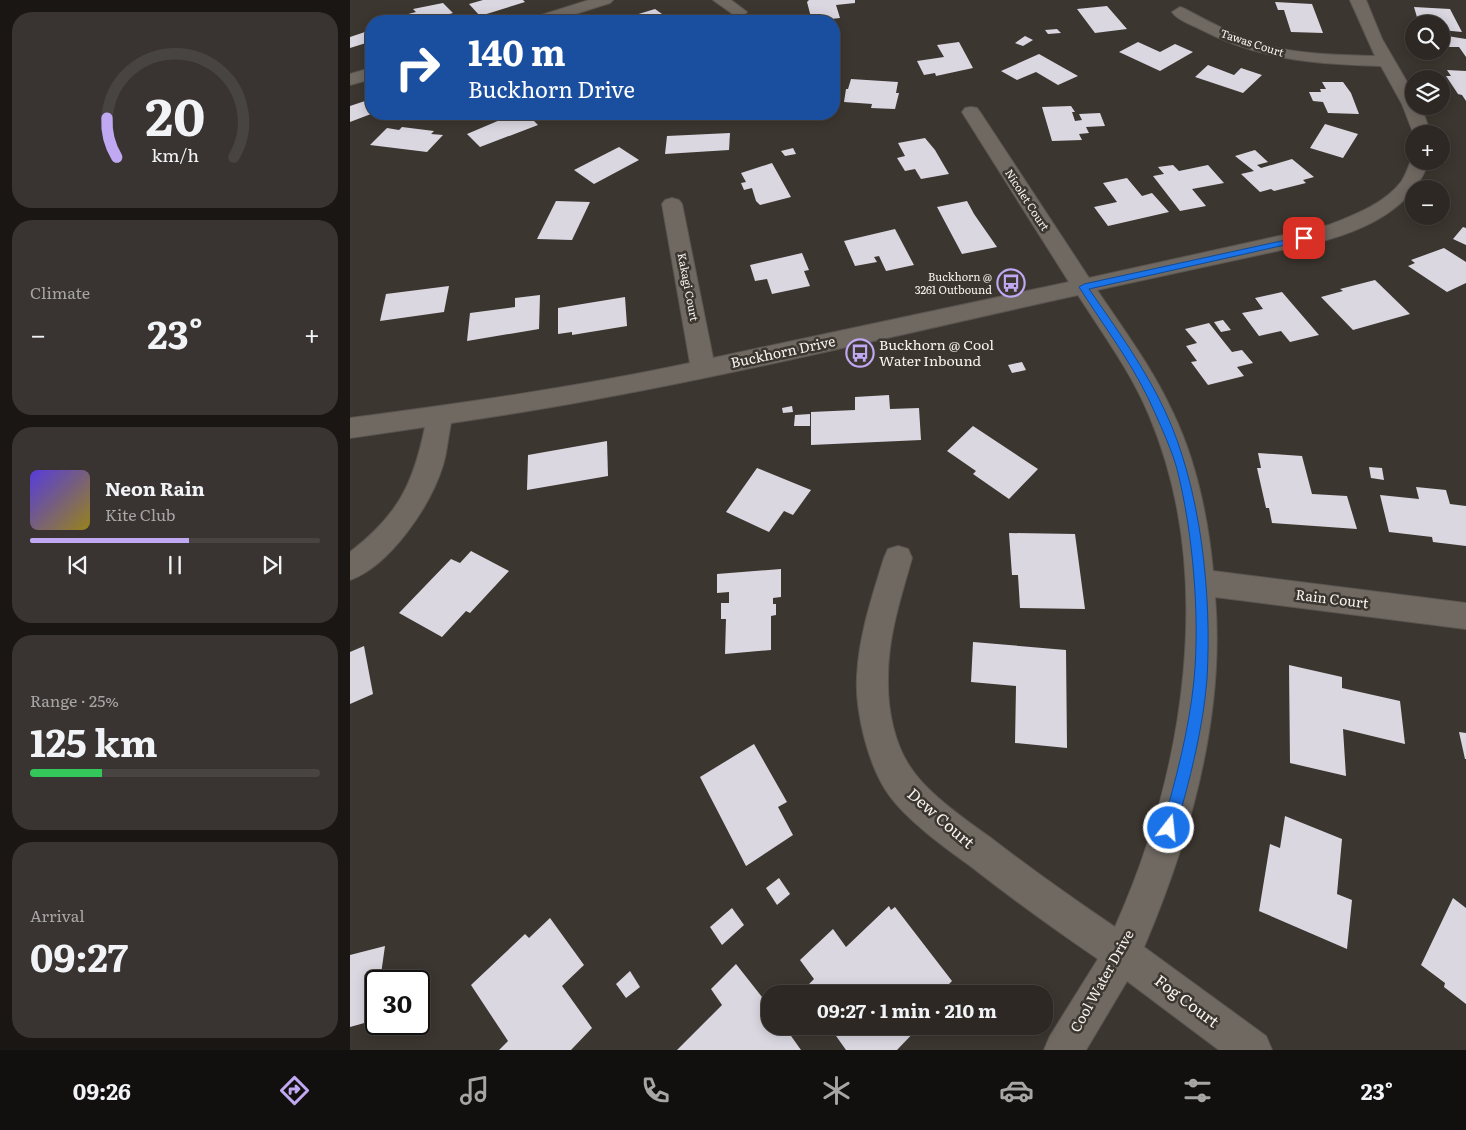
<!DOCTYPE html>
<meta charset="utf-8">
<style>
:root{--surface:#2d2824;--page:#393431;--text:#f1f3f6;--muted:#a7a6a6;--line:#484441;--accent:#c0a8f3}
body{margin:0;font-family:Literata,serif;background:var(--page);color:var(--text);height:100vh;display:flex;flex-direction:column;font-size:19px;white-space:nowrap}
*{box-sizing:border-box;margin:0}
p{font-size:16px;color:var(--muted)}
.icon{flex:none;width:28px;height:28px;fill:none;stroke:currentColor;stroke-width:2;stroke-linecap:round;stroke-linejoin:round}
.map{position:relative;flex:1;overflow:hidden}
.drawer{display:flex;flex-direction:column;gap:12px;padding:12px;background:#191614;width:350px}
.drawer>*{flex:none}
.top-card{position:absolute;left:15px;top:15px;width:475px;height:105px;border-radius:20px;box-shadow:0 2px 12px #0003,0 0 0 1px var(--line);background:#1a4fa0;color:#fff;overflow:hidden}
.tools{position:absolute;left:1055px;top:15px;display:grid;gap:10px}
.tools a{display:grid;place-items:center;width:45px;height:45px;border-radius:50%;background:var(--surface);box-shadow:0 2px 12px #0003,0 0 0 1px var(--line);font-size:25px}
.speed{position:absolute;left:15px;top:970px;display:flex;gap:10px;font-size:25px;font-weight:700;text-align:center}
.speed>*{display:grid;place-content:center;width:65px;height:65px;border-radius:50%;background:var(--surface);box-shadow:0 2px 12px #0003,0 0 0 1px var(--line);line-height:1}
.speed .limit{border:2px solid #111;border-radius:8px;background:#fff;color:#111}
.pin{position:absolute;display:grid;place-items:center;width:42px;height:42px;color:#fff;margin:-21px;border-radius:10px;box-shadow:0 2px 8px #0006}
.me{position:absolute;width:55px;margin:-28px;rotate:16deg;stroke-linejoin:round;filter:drop-shadow(0 0 4px #0008)}
.turn{display:flex;align-items:center;gap:18px;height:105px;padding:0 20px;font-size:22px}
.turn .icon{width:65px;height:65px;stroke-width:2.5}
.turn b{display:block;font-size:35px;line-height:42px}
.big{font-size:38px;font-weight:700;line-height:1.1}
.drawer .widget{flex:1;display:flex;flex-direction:column;justify-content:center;gap:8px;min-width:0;padding:0 18px;border-radius:20px;background:var(--page)}
.drawer .dial{align-items:center;gap:0}
.dial svg{height:130px;overflow:visible;fill:none;stroke:var(--line);stroke-width:7;stroke-linecap:round;text-anchor:middle}
.dial text{fill:var(--text);stroke:none}
.song{display:flex;align-items:center;gap:15px}
.cover{width:60px;height:60px;border-radius:8px;background:linear-gradient(135deg,hsl(250 70% 55%),hsl(50 70% 35%))}
.played{height:5px;border-radius:2px;background:linear-gradient(90deg,var(--accent) 55%,var(--line) 55%)}
.keys{display:flex;justify-content:space-around;direction:ltr}
.heat{display:flex;justify-content:space-between;align-items:center;font-size:28px;direction:ltr}
.charge{height:8px;border-radius:4px;background:linear-gradient(90deg,#34c759 25%,var(--line) 0)}
.trip{position:absolute;left:411px;top:985px;width:292px;height:50px;border-radius:20px;background:var(--surface);box-shadow:0 2px 12px #0003,0 0 0 1px var(--line);font-weight:700;line-height:50px;text-align:center}
.dock{display:flex;height:80px;justify-content:space-around;align-items:center;background:#12100e;color:var(--muted)}
.dock .icon{width:35px;height:35px}
.dock .on{color:var(--accent)}
.dock b{font-size:22px;color:var(--text)}
main{display:flex;flex:1;min-height:0}
.map>svg:first-child{display:block}
</style>
<main>
<section class="drawer">
<div class="widget dial"><svg viewBox="0 0 100 80">
<path d="M14 69A42 42 0 1 1 86 69"/>
<path d="M14 69A42 42 0 0 1 8 45" stroke="#c0a8f3"/>
<text x="50" y="56" font-size="32" font-weight="700">20</text>
<text x="50" y="72" font-size="11">km/h</text>
</svg></div>
<div class="widget"><p>Climate</p>
<div class="heat"><a>−</a><b class="big">23°</b><a>+</a></div>
</div>
<div class="widget">
<div class="song"><i class="cover"></i><div><b>Neon Rain</b><p>Kite Club</p></div></div>
<div class="played"></div>
<div class="keys"><svg class="icon" aria-label="previous" viewBox="0 0 24 24"><path d="M18 5L8 12l10 7zM5 5v14"/></svg><svg class="icon" aria-label="pause" viewBox="0 0 24 24"><path d="M8 5v14M16 5v14"/></svg><svg class="icon" aria-label="next" viewBox="0 0 24 24"><path d="M6 5l10 7-10 7zM19 5v14"/></svg></div>
</div>
<div class="widget"><p>Range · 25%</p><b class="big">125 km</b><div class="charge"></div></div>
<div class="widget"><p>Arrival</p><b class="big">09:27</b></div>
</section>
<div class="map">
<svg width="1116" height="1050" viewBox="0 0 1116 1050">
<rect width="100%" height="100%" fill="#3c3630"/>
<g fill="#dad7e1">
<polygon points="133,0 173,0 175,2 130,16 119,4"/>
<polygon points="459,0 505,0 505,3 486,5 490,18 462,21 457,2"/>
<polygon points="925,2 962,4 973,33 941,32 934,10 928,10"/>
<polygon points="93,3 103,13 75,21 46,21 43,18 66,12 63,9"/>
<polygon points="757,6 777,29 745,33 727,9"/>
<polygon points="1064,7 1100,9 1112,32 1091,30 1091,24 1069,24"/>
<polygon points="305,9 322,21 288,21 282,16"/>
<polygon points="707,29 711,33 698,34 695,30"/>
<polygon points="21,30 21,49 16,43 0,48 0,37"/>
<polygon points="1091,35 1116,39 1116,57 1109,47 1091,47"/>
<polygon points="675,36 683,40 673,46 665,43"/>
<polygon points="609,42 623,68 586,76 585,73 574,75 567,61 594,57 587,45"/>
<polygon points="788,42 810,52 825,44 843,52 810,71 769,52"/>
<polygon points="689,54 728,76 708,85 686,72 667,80 651,71"/>
<polygon points="858,65 884,75 891,68 912,75 893,93 845,77"/>
<polygon points="1097,70 1116,71 1116,101 1112,95 1108,94 1096,76 1101,76"/>
<polygon points="501,79 548,82 546,93 549,93 545,109 521,108 522,104 494,102 496,89 498,89"/>
<polygon points="972,82 993,82 1001,93 1009,114 978,113 973,102 963,101 959,92 971,92 970,89 976,89"/>
<polygon points="21,99 21,114 0,122 0,106"/>
<polygon points="721,106 725,112 722,112 725,121 732,120 729,114 750,113 755,126 736,127 739,133 729,134 732,140 702,141 692,107"/>
<polygon points="171,114 177,114 188,125 130,147 117,134 162,115"/>
<polygon points="975,124 1008,134 993,158 960,148"/>
<polygon points="52,127 84,131 81,134 93,135 77,152 20,145 37,128 49,130"/>
<polygon points="380,133 379,150 315,154 317,136"/>
<polygon points="575,138 585,150 599,174 571,179 565,169 555,171 547,158 555,156 548,143"/>
<polygon points="269,147 289,160 244,184 224,170"/>
<polygon points="443,148 446,154 435,156 431,151"/>
<polygon points="905,150 918,162 907,165 911,168 942,159 964,177 953,180 956,183 924,191 921,189 910,192 891,174 904,171 885,156"/>
<polygon points="422,163 441,197 410,205 406,201 402,188 394,190 391,183 396,182 391,173"/>
<polygon points="823,165 829,171 858,165 874,183 842,189 856,206 830,211 803,176 814,174 808,167"/>
<polygon points="777,178 792,196 802,193 819,212 758,226 744,207 767,202 753,183"/>
<polygon points="206,201 240,202 222,240 187,239"/>
<polygon points="617,201 624,214 647,247 612,254 587,207"/>
<polygon points="1113,227 1116,228 1116,245 1103,239"/>
<polygon points="545,229 564,265 536,271 529,256 524,257 527,262 505,266 494,241"/>
<polygon points="1094,248 1116,262 1116,283 1097,292 1058,266 1065,263 1061,260"/>
<polygon points="452,253 459,270 454,271 460,286 422,294 417,279 405,281 400,265"/>
<polygon points="1025,280 1060,314 1003,330 971,297 993,291 990,289"/>
<polygon points="99,286 94,312 30,321 36,294"/>
<polygon points="932,292 969,335 940,342 931,331 909,336 892,313 913,309 905,298"/>
<polygon points="190,295 189,329 117,341 120,313 165,307 165,298"/>
<polygon points="275,297 277,326 222,335 222,332 208,334 208,308"/>
<polygon points="873,320 881,330 871,332 864,322"/>
<polygon points="859,323 882,352 892,350 903,363 887,367 894,376 858,385 841,362 847,361 836,346 847,343 835,329"/>
<polygon points="672,362 676,370 662,373 658,365"/>
<polygon points="539,395 540,409 569,408 571,440 461,445 461,412 505,410 505,397"/>
<polygon points="442,406 443,412 433,413 432,408"/>
<polygon points="460,414 460,426 444,426 445,415"/>
<polygon points="623,426 688,469 659,499 623,474 626,471 597,451"/>
<polygon points="257,441 258,476 177,490 178,455"/>
<polygon points="908,453 952,456 962,494 997,496 1007,529 922,523 919,508 916,508 907,468 911,468"/>
<polygon points="1019,467 1032,468 1034,480 1021,478"/>
<polygon points="407,468 461,490 443,515 434,511 419,532 376,512"/>
<polygon points="1066,487 1096,490 1100,504 1116,506 1116,546 1083,542 1082,537 1039,532 1030,495 1069,499"/>
<polygon points="659,533 725,534 735,609 670,608 668,575 662,575"/>
<polygon points="121,551 159,571 120,613 116,611 92,637 49,613 101,559 110,563"/>
<polygon points="431,569 431,597 423,598 423,604 426,604 426,615 421,616 421,650 375,654 376,619 371,619 371,603 379,603 379,592 367,593 367,574"/>
<polygon points="623,642 716,650 717,748 665,743 666,686 621,682"/>
<polygon points="14,646 23,694 0,704 0,652"/>
<polygon points="939,665 992,677 992,688 1050,701 1055,744 993,729 996,776 940,763"/>
<polygon points="1109,732 1116,733 1116,759 1115,759"/>
<polygon points="404,744 437,802 428,807 443,835 396,866 350,777"/>
<polygon points="935,816 992,839 987,894 1002,900 997,949 909,911 920,844 930,848"/>
<polygon points="429,878 440,894 427,905 416,888"/>
<polygon points="1103,898 1116,908 1116,1004 1094,987 1095,983 1071,965"/>
<polygon points="539,906 541,910 545,907 602,981 589,994 457,994 454,989 464,979 450,960 483,929 496,947"/>
<polygon points="382,908 394,925 372,945 360,927"/>
<polygon points="200,918 234,965 212,986 242,1028 221,1050 149,1050 158,1041 121,985 175,934 179,938"/>
<polygon points="35,946 30,981 26,981 25,1020 0,1027 0,955"/>
<polygon points="386,964 420,1007 420,1026 434,1026 451,1050 327,1050 372,1005 361,989"/>
<polygon points="280,971 290,987 276,998 266,984"/>
<polygon points="479,1026 570,1026 547,1050 496,1050"/>
</g>
<g fill="none" stroke-linecap="round" stroke-linejoin="round">
<g stroke="#5a5550" stroke-width="2">
<g id="minor">
<polygon points="239,0 263,0 260,3 203,21 180,21 182,18"/>
<polygon points="363,0 381,0 397,12 394,15 384,15"/>
<path d="M1000,0H1016L1032,39L1064,94V106H1071L1081,134L1064,135L1052,104L1031,66C964,64 909,60 848,28C840,24 827,20 822,12L830,7L835,9C865,25 895,41 928,48C960,55 993,55 1025,56Z"/>
<polygon points="21,68 21,79 0,85 0,74"/>
<path d="M621,107L627,108L630,112L739,278L979,225C1004,215 1034,204 1051,182C1057,174 1058,165 1063,157L1064,161H1079C1064,206 1018,229 973,241L747,290C774,330 803,369 823,413C846,461 858,518 863,571L1116,603V629L865,597C875,715 840,839 794,947L916,1036L922,1050H869L777,981L736,1050H694L700,1036L748,959C704,929 661,898 619,865C594,847 557,820 539,795C518,766 505,711 507,676C509,635 522,597 534,558L538,549L548,546L558,549L562,558C551,597 538,636 538,677C537,708 544,746 563,771C580,795 617,821 641,838C681,869 722,898 765,927C834,773 867,575 799,415C781,372 753,334 728,295C519,341 312,393 101,423C98,437 97,452 93,465C81,505 40,566 0,580V552C48,515 63,485 75,427L0,438V418C114,403 227,387 340,363L312,204L315,200L322,198L329,200L332,204L363,358L719,282L612,112L615,108Z"/>
</g>
</g>
<use href="#minor" fill="#706962" fill-rule="evenodd"/>
</g>
<path fill="#1a73e8" stroke="#114b97" d="M954,236H957V240L739,289C766,328 795,368 815,411C851,488 862,594 857,679C853,729 840,779 826,828L824,833L819,835L814,833L812,828C826,779 839,730 844,680C850,616 843,532 827,469C822,451 813,431 805,413C786,368 755,328 729,287L734,284Z"/>
<defs>
<g id="bus-ring" transform="scale(1.4375)"><circle r="9.5" fill="#3c3630" stroke="#c0a8f3" stroke-width="1.5"/><path d="M-5-6H5V4H4V6H2V4H-2V6H-4V4H-5ZM-3.5-4V0h7V-4ZM-3.5 1.2v1.5H-2V1.2ZM2 1.2v1.5H3.5V1.2Z" fill="#c0a8f3"/></g>
</defs>
<g fill-rule="evenodd">
<use href="#bus-ring" x="661" y="283"/>
<use href="#bus-ring" x="510" y="353"/>
</g>
<g text-anchor="middle" stroke-width="5" stroke-linejoin="round" paint-order="stroke">
<g font-size="11" fill="#f7f3ef" stroke="#3c3630">
<text transform="translate(902 43) rotate(18)" y="4">Tawas Court</text>
<text transform="translate(677 200) rotate(57)" y="4">Nicolet Court</text>
<text transform="translate(338 287) rotate(79)" y="4">Kakagi Court</text>
</g>
<g font-size="11" fill="#f7f3ef" stroke="#3c3630" text-anchor="end">
<text x="642" y="281">Buckhorn @<tspan x="642" dy="13">3261 Outbound</tspan></text>
</g>
<g font-size="14" fill="#f7f3ef" stroke="#3c3630" text-anchor="start">
<text x="529" y="350">Buckhorn @ Cool<tspan x="529" dy="16">Water Inbound</tspan></text>
</g>
<g font-size="14" fill="#f7f3ef" stroke="#3c3630">
<text transform="translate(433 352) rotate(-12)" y="5">Buckhorn Drive</text>
<text transform="translate(982 599) rotate(7)" y="5">Rain Court</text>
<text transform="translate(752 981) rotate(-61)" y="5">Cool Water Drive</text>
</g>
<g font-size="16" fill="#f7f3ef" stroke="#3c3630">
<text transform="translate(591 818) rotate(41)" y="6">Dew Court</text>
<text transform="translate(837 1001) rotate(37)" y="6">Fog Court</text>
</g>
</g>
</svg>
<div class="tools">
<a><svg class="icon" aria-label="search" viewBox="0 0 24 24"><circle cx="10" cy="10" r="6"/><path d="M15 15l6 6"/></svg></a>
<a><svg class="icon" aria-label="layers" viewBox="0 0 24 24"><path d="M12 4l9 5-9 5-9-5zM3 14l9 5 9-5"/></svg></a>
<a>+</a>
<a>−</a>
</div>
<div class="speed"><div class="limit">30</div></div>
<div class="pin" style="left:954px;top:238px;background:#d93025"><svg class="icon" aria-label="arrive" viewBox="0 0 24 24"><path d="M6 21V4h12l-3 4 3 4H6"/></svg></div>
<svg class="me" style="left:819px;top:828px" viewBox="-20 -20 40 40"><circle r="17" fill="#1a73e8" stroke="#fff" stroke-width="3"/><path d="M0-11L8 9 0 5-8 9z" fill="#fff"/></svg>
<div class="trip">09:27 · 1 min · 210 m</div>
<div class="top-card">
<div class="turn"><svg class="icon" aria-label="right" viewBox="0 0 24 24"><path d="M7 20v-9h11M14 6l5 5-5 5"/></svg><div><b>140 m</b>Buckhorn Drive</div></div>
</div>
</div>
</main>
<nav class="dock">
<b>09:26</b>
<svg class="icon on" aria-label="directions" viewBox="0 0 24 24"><path d="M12 3l9 9-9 9-9-9zM9 14v-3h6M13 9l2 2-2 2"/></svg>
<svg class="icon" aria-label="music" viewBox="0 0 24 24"><path d="M9 18V5l10-2v13"/><circle cx="6" cy="18" r="3"/><circle cx="16" cy="16" r="3"/></svg>
<svg class="icon" aria-label="phone" viewBox="0 0 24 24"><path d="M5 4h4l2 5-3 2q2 4 5 5l2-3 5 2v4C11 20 4 13 5 4z"/></svg>
<svg class="icon" aria-label="climate" viewBox="0 0 24 24"><path d="M12 3v18M4 7l16 10M4 17L20 7"/></svg>
<svg class="icon" aria-label="car" viewBox="0 0 24 24"><path d="M5 17H2v-5l4-1 3-4h7l3 4 3 1v5h-3M9 17h6M6 11h13"/><circle cx="7" cy="17" r="2"/><circle cx="17" cy="17" r="2"/></svg>
<svg class="icon" aria-label="filters" viewBox="0 0 24 24"><path d="M4 7h16M4 17h16"/><circle cx="9" cy="7" r="2"/><circle cx="15" cy="17" r="2"/></svg>
<b>23°</b>
</nav>
